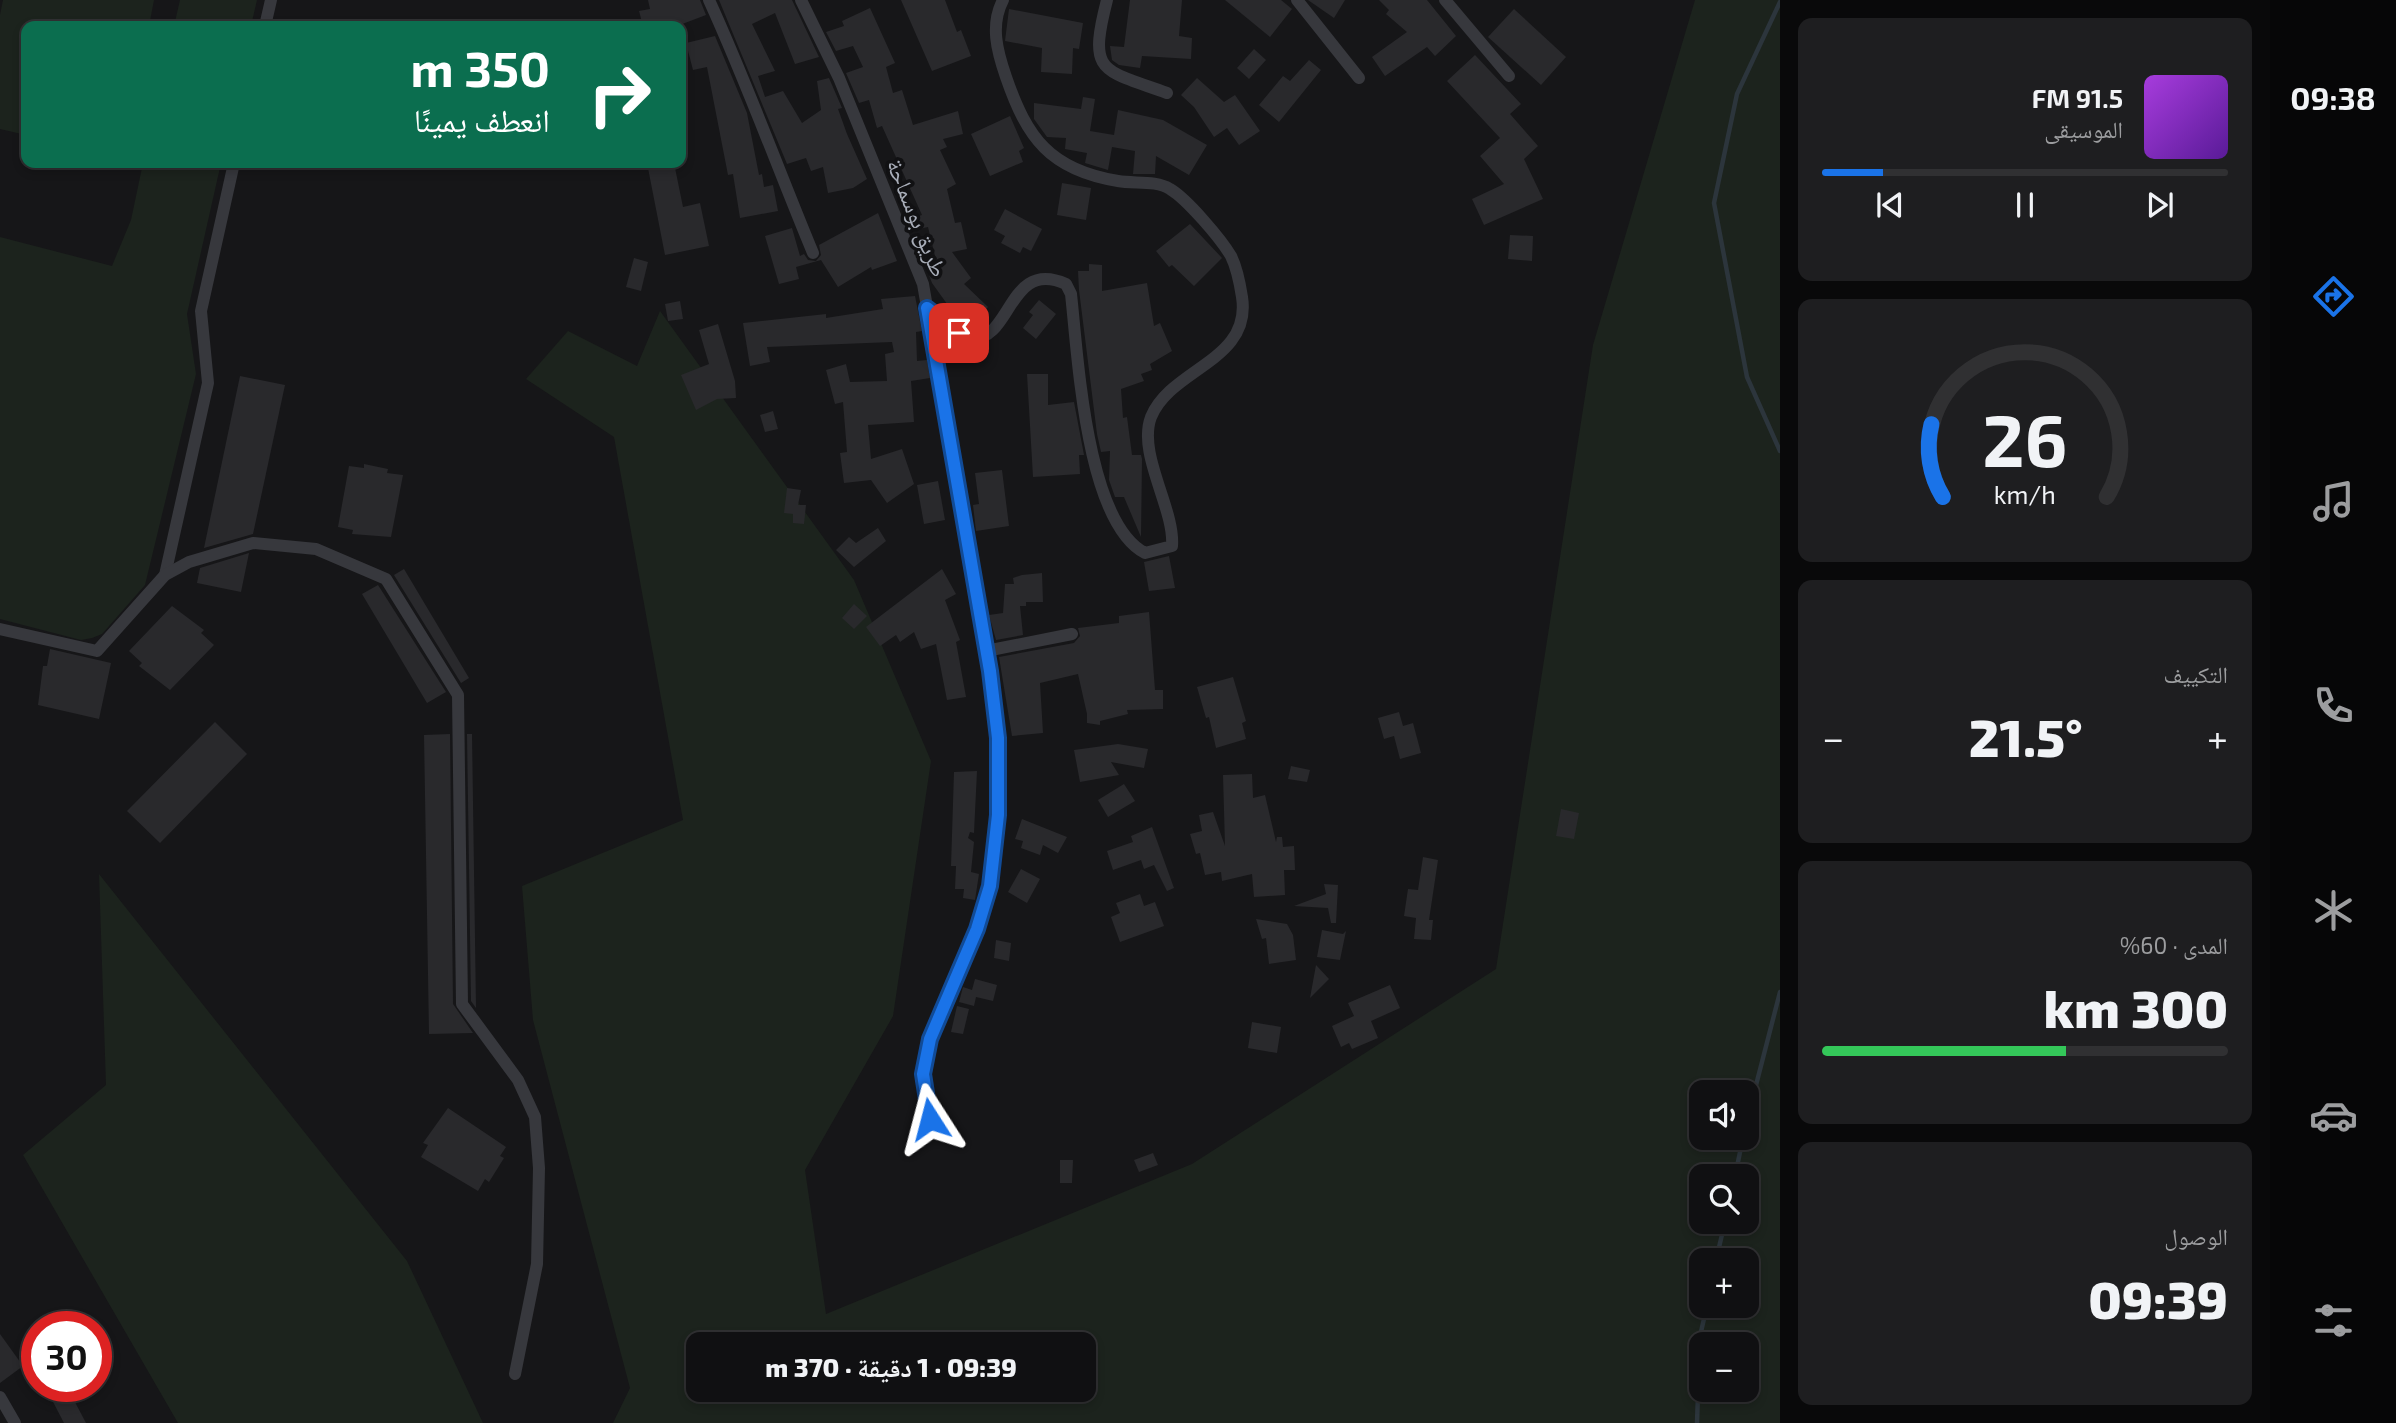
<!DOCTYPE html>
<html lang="ar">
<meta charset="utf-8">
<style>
:root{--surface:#101012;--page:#1e1e20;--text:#f1f3f6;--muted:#9c9d9f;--line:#303032;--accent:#1a73e8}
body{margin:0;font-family:"Exo 2","Noto Naskh Arabic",sans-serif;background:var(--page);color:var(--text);direction:rtl;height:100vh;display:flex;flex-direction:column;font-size:26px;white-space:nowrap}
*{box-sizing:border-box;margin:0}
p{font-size:23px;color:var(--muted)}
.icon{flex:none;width:38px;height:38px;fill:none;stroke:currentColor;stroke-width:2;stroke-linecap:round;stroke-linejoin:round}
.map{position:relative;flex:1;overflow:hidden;direction:ltr}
.side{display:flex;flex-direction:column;gap:18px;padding:18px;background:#09090a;width:490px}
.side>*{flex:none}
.hud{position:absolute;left:21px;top:21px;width:665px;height:147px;border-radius:14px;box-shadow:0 4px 10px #0003,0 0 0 2px var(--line);direction:rtl;background:#0b6e4f;color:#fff;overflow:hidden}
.fabs{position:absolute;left:1689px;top:1080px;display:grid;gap:14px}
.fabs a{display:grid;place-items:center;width:70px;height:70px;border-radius:14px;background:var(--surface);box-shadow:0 4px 10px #0003,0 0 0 2px var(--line);font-size:35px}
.speed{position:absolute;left:21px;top:1311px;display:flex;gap:14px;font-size:35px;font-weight:700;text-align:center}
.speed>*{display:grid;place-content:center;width:91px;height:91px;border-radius:50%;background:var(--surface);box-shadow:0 4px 10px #0003,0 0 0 2px var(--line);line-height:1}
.speed .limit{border:10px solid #d22;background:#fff;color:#111}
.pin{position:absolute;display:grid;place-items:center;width:60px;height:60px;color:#fff;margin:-30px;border-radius:14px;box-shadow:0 4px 10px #0006}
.me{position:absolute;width:77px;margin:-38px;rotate:351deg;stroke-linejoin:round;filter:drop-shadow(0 0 5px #0008)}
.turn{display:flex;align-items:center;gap:24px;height:147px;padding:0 21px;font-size:32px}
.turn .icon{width:91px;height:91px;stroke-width:2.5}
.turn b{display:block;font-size:49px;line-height:60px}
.big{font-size:52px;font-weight:800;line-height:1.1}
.side .card{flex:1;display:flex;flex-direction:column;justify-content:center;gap:10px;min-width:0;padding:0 24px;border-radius:14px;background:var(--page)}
.side .dial{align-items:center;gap:0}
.dial svg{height:182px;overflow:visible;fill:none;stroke:var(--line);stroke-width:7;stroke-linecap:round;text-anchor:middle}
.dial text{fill:var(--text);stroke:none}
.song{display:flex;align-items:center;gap:21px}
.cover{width:84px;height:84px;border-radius:10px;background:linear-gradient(135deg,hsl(280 70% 55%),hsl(270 70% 35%))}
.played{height:7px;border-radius:4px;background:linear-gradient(90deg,var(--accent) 15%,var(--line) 15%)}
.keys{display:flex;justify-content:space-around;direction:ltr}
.heat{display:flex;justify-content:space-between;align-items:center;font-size:38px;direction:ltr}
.charge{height:10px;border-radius:5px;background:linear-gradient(90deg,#34c759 60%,var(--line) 0)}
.trip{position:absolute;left:686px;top:1332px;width:410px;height:70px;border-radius:14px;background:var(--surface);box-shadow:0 4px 10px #0003,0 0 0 2px var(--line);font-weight:800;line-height:70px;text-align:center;direction:rtl}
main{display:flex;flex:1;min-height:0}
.tab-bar{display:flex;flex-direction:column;width:126px;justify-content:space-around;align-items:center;background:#060607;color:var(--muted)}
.tab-bar .icon{width:49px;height:49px}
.tab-bar .selected{color:var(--accent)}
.tab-bar b{font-size:32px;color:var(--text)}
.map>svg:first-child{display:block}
</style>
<main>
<nav class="tab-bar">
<b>09:38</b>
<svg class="icon selected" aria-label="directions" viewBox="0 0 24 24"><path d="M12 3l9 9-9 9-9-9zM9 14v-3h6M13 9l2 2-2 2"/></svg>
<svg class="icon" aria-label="music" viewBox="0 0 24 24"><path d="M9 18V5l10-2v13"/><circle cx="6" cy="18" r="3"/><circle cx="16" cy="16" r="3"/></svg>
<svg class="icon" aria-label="phone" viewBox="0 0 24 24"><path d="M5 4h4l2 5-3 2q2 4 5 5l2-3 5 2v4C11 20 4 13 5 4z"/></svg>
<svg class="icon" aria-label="climate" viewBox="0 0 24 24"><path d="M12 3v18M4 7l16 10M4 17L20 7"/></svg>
<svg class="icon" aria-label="car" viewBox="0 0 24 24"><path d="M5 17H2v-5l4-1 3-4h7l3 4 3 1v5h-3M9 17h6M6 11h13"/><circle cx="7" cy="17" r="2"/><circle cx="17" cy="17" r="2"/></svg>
<svg class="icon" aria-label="filters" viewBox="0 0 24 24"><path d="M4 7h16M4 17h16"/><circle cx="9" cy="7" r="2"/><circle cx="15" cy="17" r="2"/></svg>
</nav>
<section class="side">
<div class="card">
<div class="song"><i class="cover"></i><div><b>91.5 FM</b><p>الموسيقى</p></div></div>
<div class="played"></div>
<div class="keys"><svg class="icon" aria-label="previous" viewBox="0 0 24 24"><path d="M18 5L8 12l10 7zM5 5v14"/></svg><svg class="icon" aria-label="pause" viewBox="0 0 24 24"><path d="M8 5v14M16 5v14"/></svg><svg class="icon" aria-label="next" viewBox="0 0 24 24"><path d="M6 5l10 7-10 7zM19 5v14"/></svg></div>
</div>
<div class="card dial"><svg viewBox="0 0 100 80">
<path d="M14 69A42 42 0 1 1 86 69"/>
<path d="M14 69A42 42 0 0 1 9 37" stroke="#1a73e8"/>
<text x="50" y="56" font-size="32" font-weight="700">26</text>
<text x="50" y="72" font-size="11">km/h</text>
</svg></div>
<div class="card"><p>التكييف</p>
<div class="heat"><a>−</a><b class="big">21.5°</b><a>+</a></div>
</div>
<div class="card"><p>المدى · 60%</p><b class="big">300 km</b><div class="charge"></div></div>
<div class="card"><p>الوصول</p><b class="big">09:39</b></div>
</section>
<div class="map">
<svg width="1780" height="1423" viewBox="0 0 1780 1423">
<rect width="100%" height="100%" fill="#161618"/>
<g fill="#1c231d" fill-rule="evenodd">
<polygon points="3,0 154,0 149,26 26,26 26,135 0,129 0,15"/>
<polygon points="180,0 257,0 251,26 174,26"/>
<path d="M1695,0H1780V1423H613L630,1388L533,1020L522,886L683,820L614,437L526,379L568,331L637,366L660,311L854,580L931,761L893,1016L805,1170L826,1314L1192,1164L1496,969L1593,345ZM1701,1092H1746V1138H1701ZM1701,1176H1746V1222H1701ZM1701,1260H1746V1306H1701ZM698,1344H1083V1390H698ZM1701,1344H1746V1390H1701Z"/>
<polygon points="143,163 221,163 187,314 196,374 145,585 102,634 92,638 81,640 0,619 0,237 112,266 131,220"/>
<polygon points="99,874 407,1261 483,1423 178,1423 23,1155 106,1085"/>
</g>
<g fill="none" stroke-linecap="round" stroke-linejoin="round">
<g stroke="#2c353c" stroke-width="4.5">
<polyline points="1780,2 1737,94 1714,203 1747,377 1780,451"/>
<polyline points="1746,1124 1780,992"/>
<polyline points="1735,1176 1743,1138"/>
<polyline points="1716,1260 1725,1222"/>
<polyline points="1697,1423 1700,1336 1707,1306"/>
</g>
</g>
<g fill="#29292c">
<polygon points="648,0 700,0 706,15 677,26 643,26 639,11 650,9"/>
<polygon points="719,0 792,0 819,57 795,64 775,13 752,24 775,71 758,76 765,97 783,91 802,123 821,110 817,81 829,78 842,108 838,109 847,134 867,179 853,188 828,193 823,167 811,171 806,158 787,164"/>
<polygon points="901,0 945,0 957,32 961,30 971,56 932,71"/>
<polygon points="1130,0 1182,0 1179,36 1192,38 1191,59 1142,56 1140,68 1119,65 1112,60 1110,46 1124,47"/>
<polygon points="1225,0 1281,0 1292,9 1270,37"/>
<polygon points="1308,0 1345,0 1334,18"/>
<polygon points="1379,0 1427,0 1456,36 1435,56 1427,47 1385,76 1372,57 1407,32 1386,14 1389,10"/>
<polygon points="870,8 895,63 886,67 893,93 902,90 913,125 958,111 963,134 943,139 947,147 940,150 956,184 947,189 955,223 961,222 967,249 952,252 971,278 964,284 988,307 967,328 946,309 950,308 932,283 929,275 938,268 928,227 919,229 916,217 922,215 882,126 877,128 869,100 859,103 846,73 863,67 853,46 836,51 826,32 844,26 842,21"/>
<polygon points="1009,9 1083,23 1079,49 1073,48 1072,74 1041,72 1042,48 1005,41"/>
<polygon points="1514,9 1566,57 1541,85 1488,37"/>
<polygon points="715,36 747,113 759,175 762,174 764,187 773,185 778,211 740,218 733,174 728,175 707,67 693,70 686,43"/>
<polygon points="1254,49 1266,60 1249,79 1237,68"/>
<polygon points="1475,55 1521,104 1510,114 1538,146 1524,159 1543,199 1484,225 1472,199 1504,184 1480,156 1500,138 1447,81"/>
<polygon points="1309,60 1321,70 1279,122 1259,105 1283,76 1290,81"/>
<polygon points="1197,78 1224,102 1235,95 1260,131 1239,145 1227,128 1214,137 1194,107 1181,95"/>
<polygon points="1083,97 1095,99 1090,131 1114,135 1118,110 1163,120 1207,145 1189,175 1156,156 1155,174 1133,174 1135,151 1112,147 1108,170 1085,163 1087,153 1065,149 1066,138 1047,137 1034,119 1034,103 1081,109"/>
<polygon points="1010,116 1024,148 1019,151 1023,162 990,176 971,134"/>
<polygon points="647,163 674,163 683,207 700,203 709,246 665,255"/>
<polygon points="1062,183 1091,188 1086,220 1057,215"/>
<polygon points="1005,209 1042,229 1031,251 1023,247 1020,253 1001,243 1005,236 994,230"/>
<polygon points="878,213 897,261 872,270 871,267 838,287 821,260 796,267 799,279 779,284 765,236 792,228 800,256 804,254 808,260 816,261 821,255 819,245"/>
<polygon points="1190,224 1222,258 1194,286 1172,265 1169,267 1156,251"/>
<polygon points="1510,235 1533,236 1532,261 1508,259"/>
<polygon points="634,258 648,262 641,291 626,287"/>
<polygon points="1089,264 1102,265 1102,291 1147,283 1154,326 1160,323 1172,351 1150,364 1152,370 1141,374 1144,381 1121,389 1123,418 1127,417 1132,455 1141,455 1142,459 1141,537 1124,497 1115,497 1109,480 1110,451 1101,452 1097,434 1079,290 1078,271 1089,271"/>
<polygon points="915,296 922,331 916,332 917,361 927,360 930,378 911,381 914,422 868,425 871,459 902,449 914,484 887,503 871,480 844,483 840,453 847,452 843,402 835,404 826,370 846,364 850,382 887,381 885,354 894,352 892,342 767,347 770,362 750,366 743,323 826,314 826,318 883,309 881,299"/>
<polygon points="1039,300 1056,314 1036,339 1023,328 1033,315 1029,312"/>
<polygon points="680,301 683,319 668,321 665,304"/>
<polygon points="718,324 735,381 736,398 717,399 696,410 681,375 709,364 699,330"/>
<polygon points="1027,374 1048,374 1048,405 1074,402 1084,455 1079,455 1080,474 1033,477"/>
<polygon points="240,376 285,385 253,534 204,548"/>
<polygon points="773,411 778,429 765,432 760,415"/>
<polygon points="364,464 388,469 387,473 403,475 391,537 352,534 353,530 338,527 349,466 364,468"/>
<polygon points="1002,470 1009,526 976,531 973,505 979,504 975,473"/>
<polygon points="938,481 945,520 924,524 917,485"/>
<polygon points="787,488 801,490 798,505 806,505 804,524 793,523 793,514 784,513"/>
<polygon points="878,528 886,541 854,567 836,550 849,537 856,543"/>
<polygon points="249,553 241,592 197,583 200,568"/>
<polygon points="1169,556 1175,588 1149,591 1144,562"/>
<polygon points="404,569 469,678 461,683 394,575"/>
<polygon points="942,569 956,594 945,600 960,640 956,642 966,697 947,700 936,644 921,649 914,632 900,642 896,635 880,646 866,627"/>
<polygon points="1042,573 1043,602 1026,602 1026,606 1020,606 1023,635 996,640 989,615 1003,613 1005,584 1014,584 1013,578 1022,575"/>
<polygon points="378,585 446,692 427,703 362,594"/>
<polygon points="854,604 867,616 854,629 842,618"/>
<polygon points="172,606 204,630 201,633 214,645 170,690 139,666 142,663 129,651"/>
<polygon points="1149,612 1155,690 1163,690 1163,709 1127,710 1128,714 1100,721 1100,725 1087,723 1087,714 1078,674 1040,683 1043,733 1012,736 999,657 1074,643 1080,636 1078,628 1119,623 1119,616"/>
<polygon points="50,649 111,663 99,719 38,705 43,666 47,666"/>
<polygon points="1233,677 1246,721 1242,723 1246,739 1216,748 1209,717 1206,718 1197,687"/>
<polygon points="1399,712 1403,726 1413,723 1421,753 1400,759 1394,736 1384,739 1378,718"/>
<polygon points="215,722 247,754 160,843 127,811"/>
<polygon points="450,734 453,1004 473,1033 429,1034 424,735"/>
<polygon points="467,734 472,734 476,1008 471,1001"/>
<polygon points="1118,744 1148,749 1144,768 1111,762 1119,775 1080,782 1074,750"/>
<polygon points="1291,766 1310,770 1307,782 1288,779"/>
<polygon points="977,771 974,833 970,832 968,838 974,842 971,872 979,874 975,900 963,898 964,889 955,889 956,866 951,866 954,772"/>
<polygon points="1252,774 1253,798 1265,795 1276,842 1277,837 1282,837 1283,847 1294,846 1295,870 1284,870 1285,895 1254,897 1252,874 1222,881 1221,872 1205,875 1200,853 1196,854 1190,834 1202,831 1199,815 1213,812 1225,846 1223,775"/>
<polygon points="1124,784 1135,801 1108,817 1098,800"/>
<polygon points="1561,809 1579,813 1574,839 1556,836"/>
<polygon points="1022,819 1067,837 1058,853 1043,845 1040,855 1021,848 1023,841 1015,839"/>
<polygon points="1152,827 1174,888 1167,891 1154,865 1144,869 1141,860 1113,870 1107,851 1133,842 1131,836"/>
<polygon points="1423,857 1438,860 1429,920 1433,920 1431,940 1414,939 1416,918 1404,916 1408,889 1418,890"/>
<polygon points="1021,869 1040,879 1027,903 1008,892"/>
<polygon points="1324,884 1338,885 1336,923 1331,923 1328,908 1294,906 1326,894"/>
<polygon points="1140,894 1144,906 1155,902 1164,926 1120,942 1111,917 1120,913 1116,903"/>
<polygon points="1256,919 1287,924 1293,935 1296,960 1269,964 1266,938 1262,939"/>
<polygon points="1322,930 1343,934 1346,931 1340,960 1317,957"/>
<polygon points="996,940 1011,943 1009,961 994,958"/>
<polygon points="1316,965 1329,979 1310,998"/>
<polygon points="975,979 997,985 993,1001 976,997 974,1006 959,1002 963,987 972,990"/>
<polygon points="1390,985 1400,1008 1371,1021 1378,1038 1352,1049 1349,1043 1341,1047 1332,1026 1354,1016 1348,1003"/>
<polygon points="957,1006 969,1009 963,1034 951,1032"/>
<polygon points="1252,1022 1281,1027 1277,1053 1248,1048"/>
<polygon points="448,1108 506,1147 500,1156 504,1158 489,1182 485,1179 478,1191 421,1157 428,1145 423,1143"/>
<polygon points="1153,1153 1158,1165 1139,1172 1134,1160"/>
<polygon points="1060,1160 1073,1160 1072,1183 1060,1183"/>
<polygon points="0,1334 23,1366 0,1383"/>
<polygon points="67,1387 86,1423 64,1423 50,1396"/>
</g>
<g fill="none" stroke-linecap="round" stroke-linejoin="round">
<g stroke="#37383d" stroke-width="12">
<path d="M709,0C747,83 778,169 813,253"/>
<polyline points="801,0 839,78 923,284 990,671 998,738 998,815 990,885 977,929 930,1039 923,1074 930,1119"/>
<path d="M1107,0C1088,74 1101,69 1167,93"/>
<polyline points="1297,0 1359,78"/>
<polyline points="1445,0 1509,76"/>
<polyline points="265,26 271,0"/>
<path d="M927,308C939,317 956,337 972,338C1012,341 1008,258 1066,284L1071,294C1078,357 1086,522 1145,553L1172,546C1175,509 1137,454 1151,417C1171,368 1252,361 1242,297C1240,284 1237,268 1231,256C1221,239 1187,199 1170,189C1156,180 1134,184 1118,181C1050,170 1027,138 1006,77C997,51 990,25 1003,0"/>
<polyline points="165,575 208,383 201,311 234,163"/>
<polyline points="0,629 97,651 165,575 189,562 253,543 316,549 386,579 458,695 462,1004 518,1080 535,1117 539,1168 537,1264 515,1374"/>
<polyline points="986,651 1072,634"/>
<polyline points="0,1397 15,1423"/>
</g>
</g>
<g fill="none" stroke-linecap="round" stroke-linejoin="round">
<g stroke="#114b97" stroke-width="18">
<polyline id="route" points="930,1119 923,1074 930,1039 977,929 990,886 998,815 998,738 990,671 927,308 959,333"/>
</g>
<use href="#route" stroke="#1a73e8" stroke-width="12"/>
</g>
<g text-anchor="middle" stroke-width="7" stroke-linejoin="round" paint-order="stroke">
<g font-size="23" fill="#a8adb8" stroke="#111113">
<text transform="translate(917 218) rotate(68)" y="8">طريق بوسماحة</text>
</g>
</g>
</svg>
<div class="fabs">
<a><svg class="icon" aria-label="sound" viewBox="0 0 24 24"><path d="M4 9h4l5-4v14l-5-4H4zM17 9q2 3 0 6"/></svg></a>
<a><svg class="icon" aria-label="search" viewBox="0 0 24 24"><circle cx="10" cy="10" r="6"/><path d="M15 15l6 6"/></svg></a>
<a>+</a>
<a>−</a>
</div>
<div class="speed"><div class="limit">30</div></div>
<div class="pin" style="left:959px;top:333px;background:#d93025"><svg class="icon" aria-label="arrive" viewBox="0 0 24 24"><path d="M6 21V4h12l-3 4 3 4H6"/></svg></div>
<svg class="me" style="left:930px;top:1119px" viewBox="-20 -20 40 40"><path d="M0-17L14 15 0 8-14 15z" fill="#1a73e8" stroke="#fff" stroke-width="4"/></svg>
<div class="trip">09:39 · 1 دقيقة · 370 m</div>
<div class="hud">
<div class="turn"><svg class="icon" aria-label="right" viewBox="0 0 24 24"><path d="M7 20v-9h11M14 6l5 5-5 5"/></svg><div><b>350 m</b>انعطف يمينًا</div></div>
</div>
</div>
</main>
